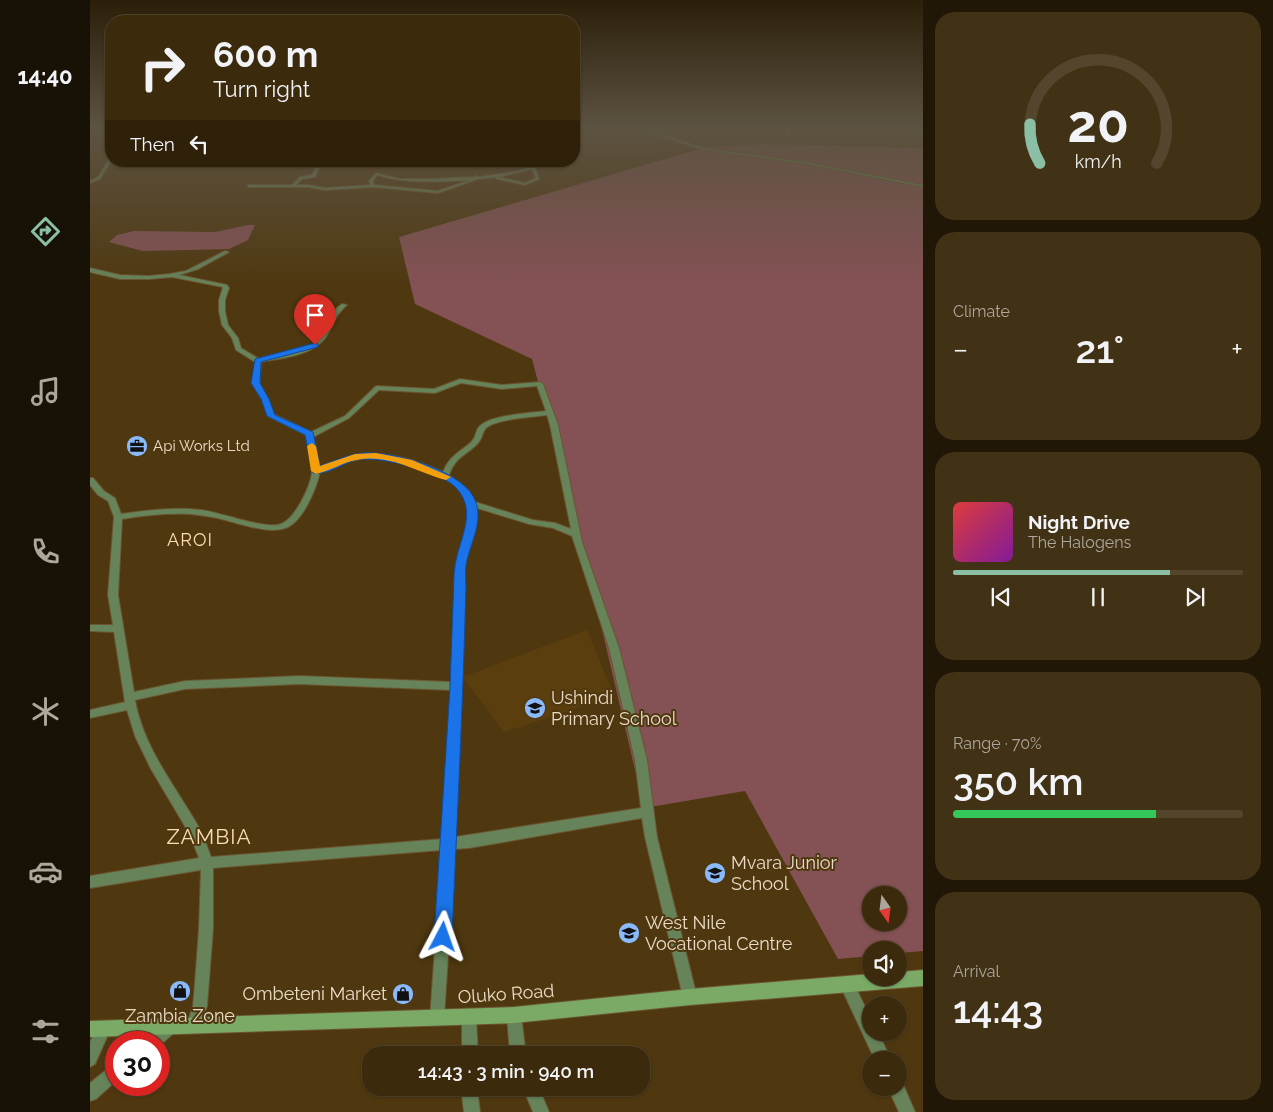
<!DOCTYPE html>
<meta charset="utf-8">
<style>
:root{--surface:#3b2a0c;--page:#423215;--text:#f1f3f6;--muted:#aca79d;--line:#54462d;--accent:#8abfa5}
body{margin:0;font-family:Raleway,sans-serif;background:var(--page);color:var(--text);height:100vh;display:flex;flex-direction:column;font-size:19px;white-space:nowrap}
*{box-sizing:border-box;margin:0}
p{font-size:16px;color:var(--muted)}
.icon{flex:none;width:28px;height:28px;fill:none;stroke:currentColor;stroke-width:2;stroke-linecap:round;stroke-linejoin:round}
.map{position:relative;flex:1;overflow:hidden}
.sheet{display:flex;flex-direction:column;gap:12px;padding:12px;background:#201707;width:350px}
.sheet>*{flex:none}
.guide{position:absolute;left:15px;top:15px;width:475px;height:152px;border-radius:20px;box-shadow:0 1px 4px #0004,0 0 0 1px var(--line);background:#3b2a0c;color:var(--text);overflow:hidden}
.needle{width:32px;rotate:166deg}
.fabs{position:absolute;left:772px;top:886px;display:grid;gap:10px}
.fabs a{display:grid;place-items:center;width:45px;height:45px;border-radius:50%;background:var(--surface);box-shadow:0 1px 4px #0004,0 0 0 1px var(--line);font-size:25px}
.speed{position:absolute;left:15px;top:1031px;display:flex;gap:10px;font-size:25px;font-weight:700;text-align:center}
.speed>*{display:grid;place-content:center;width:65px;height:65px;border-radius:50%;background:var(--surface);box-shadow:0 1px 4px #0004,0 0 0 1px var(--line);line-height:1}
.speed .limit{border:8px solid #d22;background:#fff;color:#111}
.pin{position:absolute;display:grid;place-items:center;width:42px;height:42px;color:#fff;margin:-51px -21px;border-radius:50% 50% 50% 0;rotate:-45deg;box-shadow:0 0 5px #0007}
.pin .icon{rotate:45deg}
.me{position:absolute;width:55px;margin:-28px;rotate:4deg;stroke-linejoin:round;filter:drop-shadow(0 0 4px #0008)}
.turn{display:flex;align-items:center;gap:18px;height:105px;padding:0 25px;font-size:22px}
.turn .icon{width:65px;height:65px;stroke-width:2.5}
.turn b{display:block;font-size:35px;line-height:42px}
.then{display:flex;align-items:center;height:48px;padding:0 25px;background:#0003;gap:10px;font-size:19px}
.big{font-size:38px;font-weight:600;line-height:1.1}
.sheet .card{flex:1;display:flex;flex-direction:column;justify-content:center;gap:8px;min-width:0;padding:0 18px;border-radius:20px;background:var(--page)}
.sheet .dial{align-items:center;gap:0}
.dial svg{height:130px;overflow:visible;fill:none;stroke:var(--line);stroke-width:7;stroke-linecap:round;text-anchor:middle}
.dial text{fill:var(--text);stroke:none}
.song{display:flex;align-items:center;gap:15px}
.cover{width:60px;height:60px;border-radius:8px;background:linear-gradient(135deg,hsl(0 70% 55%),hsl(290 70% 35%))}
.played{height:5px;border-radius:2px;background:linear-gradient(90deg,var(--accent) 75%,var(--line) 75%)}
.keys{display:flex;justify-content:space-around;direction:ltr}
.heat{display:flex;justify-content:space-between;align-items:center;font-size:28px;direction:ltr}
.charge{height:8px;border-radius:4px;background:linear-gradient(90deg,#34c759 70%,var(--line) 0)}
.trip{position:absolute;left:272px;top:1046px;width:288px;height:50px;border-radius:20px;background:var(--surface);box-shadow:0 1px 4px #0004,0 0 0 1px var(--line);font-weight:600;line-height:50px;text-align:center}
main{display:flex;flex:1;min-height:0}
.menu{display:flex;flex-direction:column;width:90px;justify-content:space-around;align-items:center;background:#181105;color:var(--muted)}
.menu .icon{width:35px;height:35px}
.menu .on{color:var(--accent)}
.menu b{font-size:22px;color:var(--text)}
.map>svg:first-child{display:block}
</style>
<main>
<nav class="menu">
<b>14:40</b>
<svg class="icon on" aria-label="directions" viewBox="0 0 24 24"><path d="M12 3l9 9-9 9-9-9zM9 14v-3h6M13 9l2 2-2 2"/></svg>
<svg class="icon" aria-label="music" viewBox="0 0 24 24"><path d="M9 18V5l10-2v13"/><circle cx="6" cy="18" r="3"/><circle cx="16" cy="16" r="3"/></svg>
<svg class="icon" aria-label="phone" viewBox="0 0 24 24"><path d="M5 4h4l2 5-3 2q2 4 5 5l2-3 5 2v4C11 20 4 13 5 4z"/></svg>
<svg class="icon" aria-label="climate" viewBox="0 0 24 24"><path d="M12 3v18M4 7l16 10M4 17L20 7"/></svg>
<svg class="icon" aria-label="car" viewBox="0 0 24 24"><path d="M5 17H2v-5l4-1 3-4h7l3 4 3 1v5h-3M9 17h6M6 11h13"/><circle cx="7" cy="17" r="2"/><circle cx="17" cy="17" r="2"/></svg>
<svg class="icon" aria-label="filters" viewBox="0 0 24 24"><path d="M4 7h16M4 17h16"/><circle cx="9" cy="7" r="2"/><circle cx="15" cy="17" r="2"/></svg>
</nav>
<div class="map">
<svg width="833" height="1112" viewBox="0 0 833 1112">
<rect width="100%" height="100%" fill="#4f3810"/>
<polygon fill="#5b3e0d" points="497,630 524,696 414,732 373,677"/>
<g fill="#845154" fill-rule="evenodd">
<path d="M673,144L833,148V951L809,953V950H781V956L748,959L655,791L554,808L502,587L442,359L325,304L309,237L616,147ZM781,895H809V922H781Z"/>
<polygon points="158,225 165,225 158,240 139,249 53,251 19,242 27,235 44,231 125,232"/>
</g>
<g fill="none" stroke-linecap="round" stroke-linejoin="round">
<g stroke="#6b5531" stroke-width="2">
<g id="minor">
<polygon points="550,129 555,129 614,148 716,162 833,185 833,187 716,164 613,150"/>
<polygon points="698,129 702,129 698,134 696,133"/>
<polygon points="20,158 21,158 21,161 10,179 0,183 0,181 8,177"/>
<path d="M239,161H245L229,168L225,177L212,179L206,185H218L235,188L280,185L279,181L286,173L309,179H340L384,177L386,176L388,177C401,175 415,174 428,171C437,169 447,161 455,161L445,168L449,179L435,185L407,179L406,177L388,179L348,193L285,187L235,190L218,187H159L157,186L159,185H202L210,177L222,175L226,166ZM442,169L446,178L435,183L408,177ZM287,175C317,184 348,182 380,180L348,191L284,185L283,181Z"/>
<path d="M135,251L139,252L108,269L89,275L137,285L139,288L135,300V311L138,325L148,338L151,348L169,359C188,355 219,354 231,336C238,325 240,311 252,304L257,305C244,316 244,324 236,337C223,356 191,358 171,362L169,385L178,399L183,414L221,432L255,416L285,387L287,386L344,389L370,379L412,385L450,382L453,384L468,425L492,542L529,648L557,760L567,837L607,997L605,1002L600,1004L595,1002L593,997L555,837L552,818L379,848L365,849L354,1018L352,1023L347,1025L342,1023L340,1018L352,850L123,868V929L117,1006L109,1029L104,1031L99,1029L97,1024L103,1006L105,983L109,929L111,870L0,888V876L109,858L99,833L61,769L45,736L37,710L0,718V710L35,702L24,632L0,631V625H23L18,595L24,517L18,501L8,495L0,485V478H3L14,491L25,498L31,514C58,510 84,507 111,510C130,512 176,530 191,524C205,519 220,487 222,473C223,461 218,447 216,435L178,416L172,399L163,385L165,362L146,350L142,338L132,325L129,311V300L133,287L82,277L59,279H30L0,272V268L30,275L59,276L79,274L96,271ZM371,383L412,389L447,386L456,411C440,413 403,415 391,425C384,430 388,437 379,444C368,453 358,458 353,472C308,452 275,447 229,467L223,437L259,418L289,390L345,393ZM457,415L460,425L481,529L465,523L443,520L385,502L378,490L359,475C365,459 372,457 384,447C394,439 391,433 396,428C406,419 443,417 457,415ZM277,458C307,459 376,474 379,510C381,529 368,547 366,566L361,682L209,676L95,681L44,692L28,595L32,519C55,515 78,513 100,514C109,515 118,516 127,518C146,522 180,536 198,527C214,519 226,489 230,472L259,461ZM387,508L439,524L463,528L482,536L519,648L545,760L551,808L365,837L372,686L375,566C377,546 389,528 387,508ZM209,684L361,690L353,839L121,857C117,846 113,834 107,824C84,785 53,746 45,700L95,689Z"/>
<polygon points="757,978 762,980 781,1019 781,1032 788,1032 801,1060 785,1060 750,985 752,980"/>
<polygon points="424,1008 429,1010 431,1015 436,1055 420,1055 417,1015 419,1010"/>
<polygon points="379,1010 384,1012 386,1017 388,1055 372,1055 372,1017 374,1012"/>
<path d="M80,1020L85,1022L87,1027L85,1032L69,1046V1042H55C58,1033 71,1023 80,1020Z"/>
<polygon points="14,1021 19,1023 21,1028 5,1064 0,1067 0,1042 9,1023"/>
<polygon points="26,1063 26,1081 6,1099 0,1101 0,1083 21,1066"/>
<polygon points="809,1081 812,1082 825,1112 809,1112 798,1088 809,1088"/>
<polygon points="371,1088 387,1088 390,1112 374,1112"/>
<polygon points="433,1088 449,1088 459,1112 443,1112"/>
</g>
</g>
<g stroke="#6b5531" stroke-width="2">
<polygon id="secondary" points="833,970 833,986 600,1005 424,1023 0,1037 0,1021 424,1007 600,989 781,974 781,978 809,978 809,972"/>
</g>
<use href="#minor" fill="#668359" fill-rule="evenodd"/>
<use href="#secondary" fill="#7baa66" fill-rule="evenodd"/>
</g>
<linearGradient id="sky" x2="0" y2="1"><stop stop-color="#2b1f09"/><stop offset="0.45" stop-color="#5d5342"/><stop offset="1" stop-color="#5d5342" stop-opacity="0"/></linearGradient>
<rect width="833" height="285" fill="url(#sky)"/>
<path fill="#1a73e8" stroke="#114b97" d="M225,343L228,344V347L171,362L170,383L179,399L185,415L223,432L230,466C245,461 259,454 274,453C303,451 368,470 383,496C396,519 380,542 376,565C375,573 376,581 376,588C373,705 367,821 362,937L359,943L353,946L347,943L344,937C349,854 355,770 360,687C361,659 362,632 363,604C364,592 363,578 365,566C369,538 390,509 363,485C347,471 287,455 266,460C253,463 236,476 223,473L215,435L177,416L171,399L161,383L165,359Z"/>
<path fill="#f59e0b" d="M222,443L226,446L230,466L265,454L286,453L322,460L361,477L356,480C326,472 299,453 267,460C253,462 240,471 226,474L221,471L217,446Z"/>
<defs>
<g id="office-disc" transform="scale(1.125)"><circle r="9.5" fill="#8abafc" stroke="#4f3810"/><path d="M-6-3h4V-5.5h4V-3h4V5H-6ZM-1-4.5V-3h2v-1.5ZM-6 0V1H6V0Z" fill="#111"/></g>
<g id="school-disc" transform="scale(1.125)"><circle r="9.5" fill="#8abafc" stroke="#4f3810"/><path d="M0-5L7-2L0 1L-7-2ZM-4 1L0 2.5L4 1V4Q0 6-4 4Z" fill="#111"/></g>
<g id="shop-disc" transform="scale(1.125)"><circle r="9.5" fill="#8abafc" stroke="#4f3810"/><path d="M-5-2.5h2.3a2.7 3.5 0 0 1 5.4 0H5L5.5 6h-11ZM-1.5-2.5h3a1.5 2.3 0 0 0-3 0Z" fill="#111"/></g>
</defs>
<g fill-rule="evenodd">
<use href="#office-disc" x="47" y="446"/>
<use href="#school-disc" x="445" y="708"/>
<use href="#school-disc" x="625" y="873"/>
<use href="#school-disc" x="539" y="933"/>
<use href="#shop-disc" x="90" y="991"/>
<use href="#shop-disc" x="313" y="994"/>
</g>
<g text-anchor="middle" stroke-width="4" stroke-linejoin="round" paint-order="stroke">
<g font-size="15" fill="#eadbc6" stroke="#4f3810" text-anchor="start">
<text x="63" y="451">Api Works Ltd</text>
</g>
<g font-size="18" letter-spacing="1" fill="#f9dcb2" stroke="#4f3810">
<text x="100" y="546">AROI</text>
</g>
<g font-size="18" fill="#eadbc6" stroke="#4f3810" text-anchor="start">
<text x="461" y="704">Ushindi<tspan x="461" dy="21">Primary School</tspan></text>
<text x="641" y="869">Mvara Junior<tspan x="641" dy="21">School</tspan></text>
<text x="555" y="929">West Nile<tspan x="555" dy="21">Vocational Centre</tspan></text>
<text x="297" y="1000" text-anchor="end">Ombeteni Market</text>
<text x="90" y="1022" text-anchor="middle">Zambia Zone</text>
</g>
<g font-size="18" fill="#eadbc6" stroke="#4f3810">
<text transform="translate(416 994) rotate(-4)" y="6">Oluko Road</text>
</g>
<g font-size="21" letter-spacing="1" fill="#f9dcb2" stroke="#4f3810">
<text x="119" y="844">ZAMBIA</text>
</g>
</g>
</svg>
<div class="fabs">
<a><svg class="needle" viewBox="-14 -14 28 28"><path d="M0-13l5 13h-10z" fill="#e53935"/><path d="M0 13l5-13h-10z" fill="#aca79d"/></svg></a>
<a><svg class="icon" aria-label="sound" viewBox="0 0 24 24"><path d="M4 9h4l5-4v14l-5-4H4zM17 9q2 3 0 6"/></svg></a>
<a>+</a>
<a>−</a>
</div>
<div class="speed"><div class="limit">30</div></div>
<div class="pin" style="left:225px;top:345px;background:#d93025"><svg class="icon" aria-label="arrive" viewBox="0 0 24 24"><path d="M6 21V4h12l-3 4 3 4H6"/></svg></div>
<svg class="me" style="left:353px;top:937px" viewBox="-20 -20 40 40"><path d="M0-17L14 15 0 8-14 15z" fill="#1a73e8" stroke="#fff" stroke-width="4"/></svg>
<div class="trip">14:43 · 3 min · 940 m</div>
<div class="guide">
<div class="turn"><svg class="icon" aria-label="right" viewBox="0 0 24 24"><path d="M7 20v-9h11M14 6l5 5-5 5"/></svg><div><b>600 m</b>Turn right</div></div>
<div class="then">Then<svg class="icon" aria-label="left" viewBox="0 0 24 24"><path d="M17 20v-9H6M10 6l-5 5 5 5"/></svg></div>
</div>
</div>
<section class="sheet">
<div class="card dial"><svg viewBox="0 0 100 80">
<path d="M14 69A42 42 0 1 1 86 69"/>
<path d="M14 69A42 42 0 0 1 8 45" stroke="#8abfa5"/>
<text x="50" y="56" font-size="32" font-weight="700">20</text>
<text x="50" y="72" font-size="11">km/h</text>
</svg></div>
<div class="card"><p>Climate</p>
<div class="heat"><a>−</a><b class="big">21°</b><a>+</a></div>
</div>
<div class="card">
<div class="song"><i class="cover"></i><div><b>Night Drive</b><p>The Halogens</p></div></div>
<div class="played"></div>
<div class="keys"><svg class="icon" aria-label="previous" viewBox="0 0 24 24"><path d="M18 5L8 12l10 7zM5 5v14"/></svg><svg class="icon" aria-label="pause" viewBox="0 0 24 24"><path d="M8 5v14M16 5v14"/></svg><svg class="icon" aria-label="next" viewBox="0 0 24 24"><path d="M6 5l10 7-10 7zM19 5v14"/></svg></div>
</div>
<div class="card"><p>Range · 70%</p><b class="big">350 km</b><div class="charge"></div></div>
<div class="card"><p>Arrival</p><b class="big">14:43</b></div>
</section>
</main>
